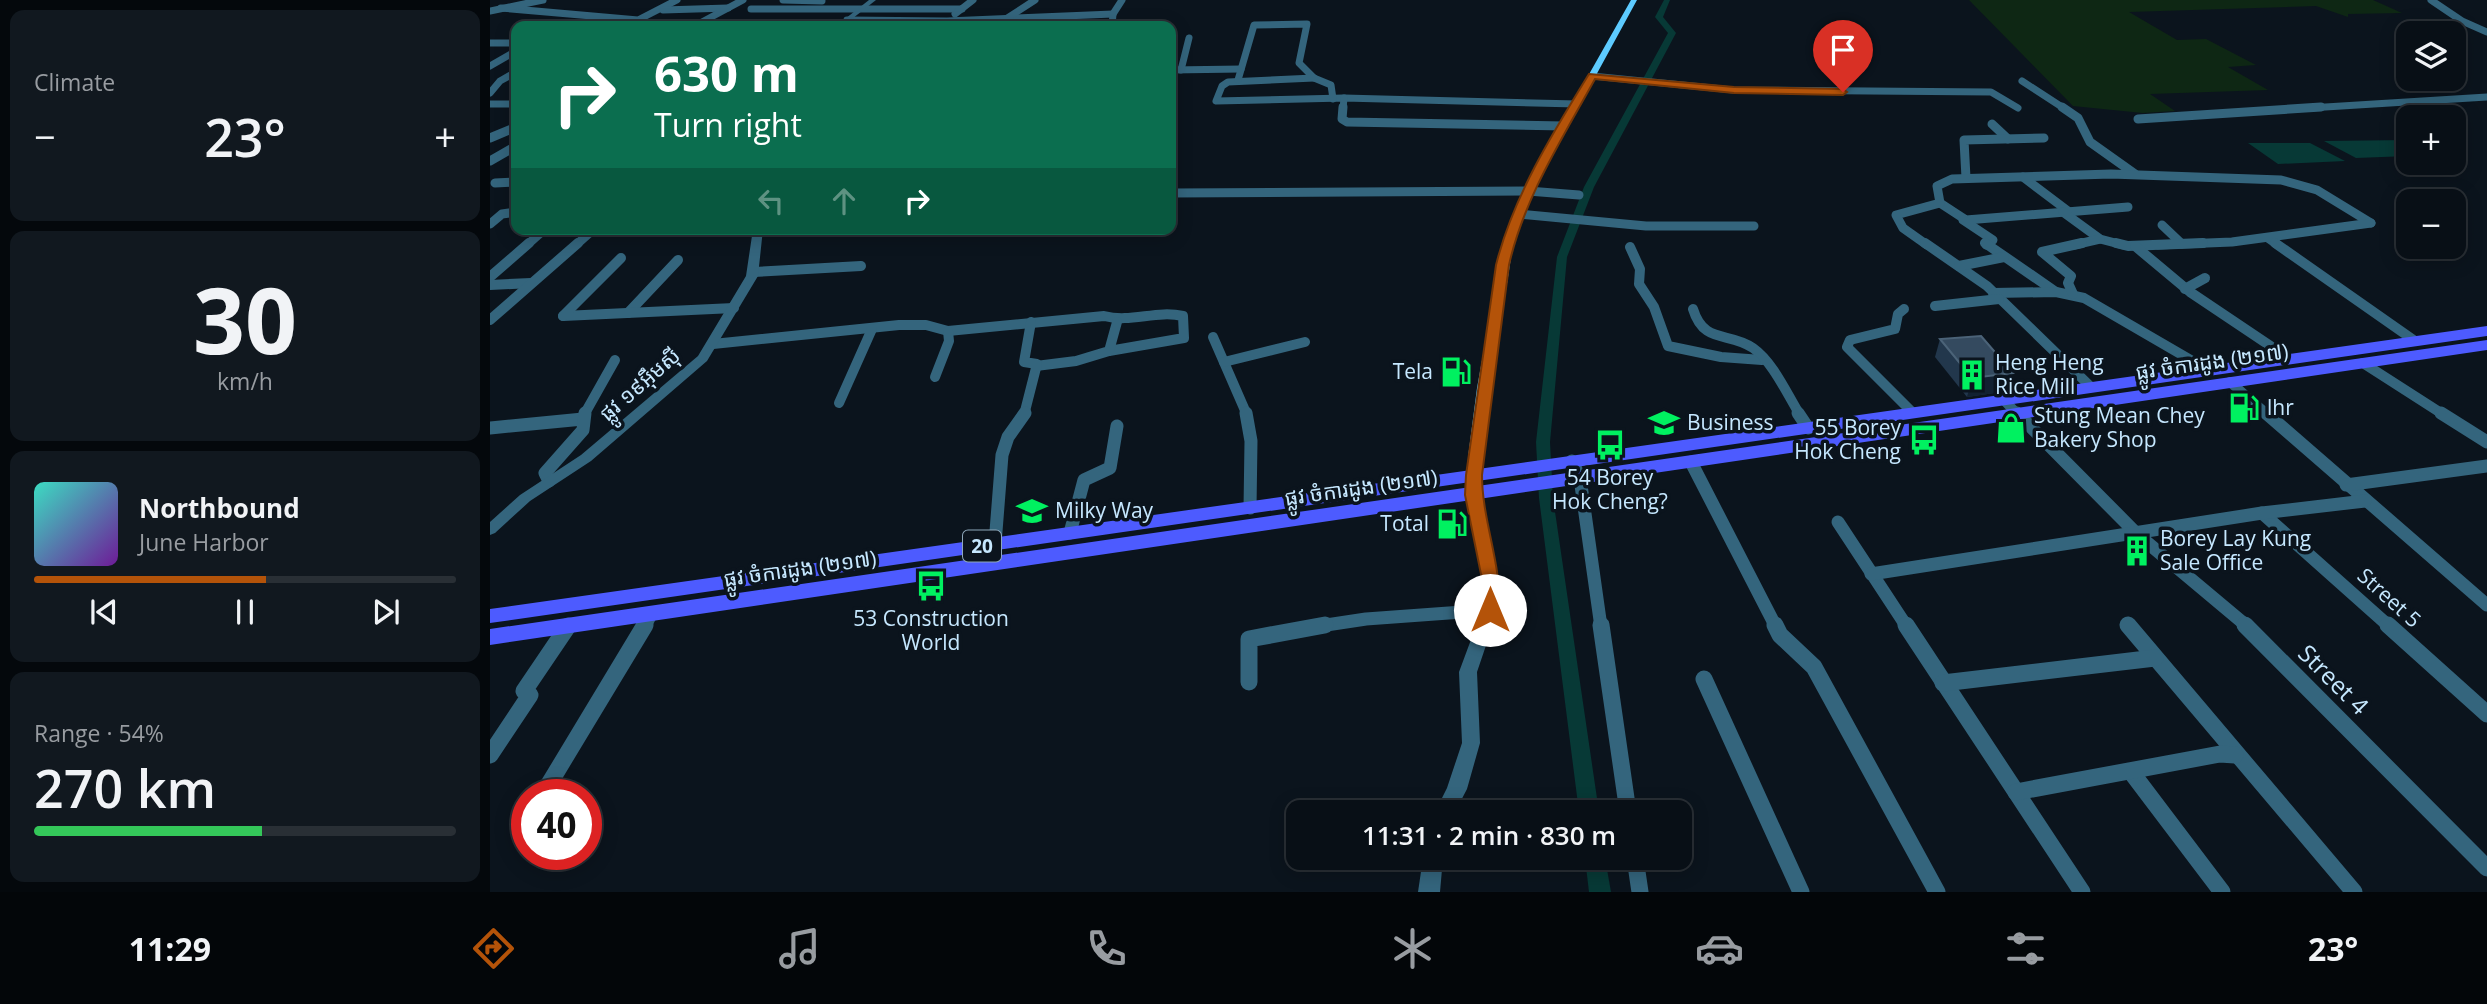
<!DOCTYPE html>
<meta charset="utf-8">
<style>
:root{--surface:#080f16;--page:#11181f;--text:#f1f3f6;--muted:#989ca1;--line:#292f35;--accent:#b45309}
body{margin:0;font-family:"Open Sans","Noto Sans Khmer",sans-serif;background:var(--page);color:var(--text);height:100vh;display:flex;flex-direction:column;font-size:26px;white-space:nowrap}
*{box-sizing:border-box;margin:0}
p{font-size:23px;color:var(--muted)}
.icon{flex:none;width:38px;height:38px;fill:none;stroke:currentColor;stroke-width:2;stroke-linecap:round;stroke-linejoin:round}
.map{position:relative;flex:1;overflow:hidden}
.sheet{display:flex;flex-direction:column;gap:10px;padding:10px;background:#04080c;width:490px}
.sheet>*{flex:none}
.guide{position:absolute;left:21px;top:21px;width:665px;height:214px;border-radius:14px;box-shadow:0 4px 18px #0003,0 0 0 2px var(--line);background:#0b6e4f;color:#fff;overflow:hidden}
.fabs{position:absolute;left:1906px;top:21px;display:grid;gap:14px}
.fabs a{display:grid;place-items:center;width:70px;height:70px;border-radius:14px;background:var(--surface);box-shadow:0 4px 18px #0003,0 0 0 2px var(--line);font-size:35px}
.speed{position:absolute;left:21px;top:779px;display:flex;gap:14px;font-size:35px;font-weight:700;text-align:center}
.speed>*{display:grid;place-content:center;width:91px;height:91px;border-radius:50%;background:var(--surface);box-shadow:0 4px 18px #0003,0 0 0 2px var(--line);line-height:1}
.speed .limit{border:10px solid #d22;background:#fff;color:#111}
.pin{position:absolute;display:grid;place-items:center;width:60px;height:60px;color:#fff;margin:-72px -30px;border-radius:50% 50% 50% 0;rotate:-45deg;box-shadow:0 0 7px #0007}
.pin .icon{rotate:45deg}
.me{position:absolute;width:77px;margin:-38px;rotate:0deg;stroke-linejoin:round;filter:drop-shadow(0 0 5px #0008)}
.turn{display:flex;align-items:center;gap:24px;height:147px;padding:0 28px;font-size:32px}
.turn .icon{width:91px;height:91px;stroke-width:2.5}
.turn b{display:block;font-size:49px;line-height:60px}
.lanes{display:flex;align-items:center;height:66px;padding:0 28px;background:#0003;justify-content:center;gap:35px;direction:ltr}
.lanes .off{opacity:.35}
.big{font-size:52px;font-weight:600;line-height:1.1}
.sheet .card{flex:1;display:flex;flex-direction:column;justify-content:center;gap:10px;min-width:0;padding:0 24px;border-radius:14px;background:var(--page)}
.sheet .dial{align-items:center;gap:0}
.dial b{font-size:91px;line-height:1}
.song{display:flex;align-items:center;gap:21px}
.cover{width:84px;height:84px;border-radius:10px;background:linear-gradient(135deg,hsl(170 70% 55%),hsl(280 70% 35%))}
.played{height:7px;border-radius:4px;background:linear-gradient(90deg,var(--accent) 55%,var(--line) 55%)}
.keys{display:flex;justify-content:space-around;direction:ltr}
.heat{display:flex;justify-content:space-between;align-items:center;font-size:38px;direction:ltr}
.charge{height:10px;border-radius:5px;background:linear-gradient(90deg,#34c759 54%,var(--line) 0)}
.trip{position:absolute;left:796px;top:800px;width:406px;height:70px;border-radius:14px;background:var(--surface);box-shadow:0 4px 18px #0003,0 0 0 2px var(--line);font-weight:600;line-height:70px;text-align:center}
.dock{display:flex;height:112px;justify-content:space-around;align-items:center;background:#030609;color:var(--muted)}
.dock .icon{width:49px;height:49px}
.dock .current{color:var(--accent)}
.dock b{font-size:32px;color:var(--text)}
main{display:flex;flex:1;min-height:0}
.map>svg:first-child{display:block}
</style>
<main>
<section class="sheet">
<div class="card"><p>Climate</p>
<div class="heat"><a>−</a><b class="big">23°</b><a>+</a></div>
</div>
<div class="card dial"><b>30</b><p>km/h</p></div>
<div class="card">
<div class="song"><i class="cover"></i><div><b>Northbound</b><p>June Harbor</p></div></div>
<div class="played"></div>
<div class="keys"><svg class="icon" aria-label="previous" viewBox="0 0 24 24"><path d="M18 5L8 12l10 7zM5 5v14"/></svg><svg class="icon" aria-label="pause" viewBox="0 0 24 24"><path d="M8 5v14M16 5v14"/></svg><svg class="icon" aria-label="next" viewBox="0 0 24 24"><path d="M6 5l10 7-10 7zM19 5v14"/></svg></div>
</div>
<div class="card"><p>Range · 54%</p><b class="big">270 km</b><div class="charge"></div></div>
</section>
<div class="map">
<svg width="1997" height="892" viewBox="0 0 1997 892">
<rect width="100%" height="100%" fill="#0b141d"/>
<polygon fill="#0e2714" points="1479,0 1883,0 1912,13 1858,14 1858,17 1826,6 1639,12 1687,40 1716,39 1766,65 1738,67 1778,90 1660,94 1685,111 1653,113 1583,106"/>
<g fill="#073936">
<polygon points="1918,140 1918,156 1866,158 1834,141"/>
<polygon points="1758,143 1820,143 1855,161 1788,164"/>
</g>
<g fill="none" stroke-linecap="round" stroke-linejoin="round">
<g fill="#073936" fill-rule="evenodd">
<polygon points="1174,0 1180,0 1173,17 1186,33 1104,187 1077,257 1060,442 1063,498 1109,812 1089,812 1049,498 1046,442 1067,257 1094,187 1178,33 1165,17"/>
<polygon points="1095,858 1115,858 1121,892 1099,892"/>
</g>
<g stroke="#34657d" stroke-width="7">
<polyline points="293,0 332,1"/>
<polyline points="1941,0 1972,21 1997,32"/>
<polyline points="11,8 148,20 187,0"/>
<polyline points="261,9 472,9"/>
<polyline points="173,10 238,8"/>
<polyline points="0,11 53,0"/>
<polyline points="465,14 483,0"/>
<polyline points="357,20 457,21 623,14"/>
<polyline points="212,22 253,0"/>
<polyline points="505,26 545,0"/>
<polyline points="622,26 623,14 632,0"/>
<polyline points="0,43 26,43"/>
<polyline points="0,66 26,51"/>
<polyline points="681,70 751,69"/>
<polyline points="691,70 699,38"/>
<polyline points="1102,76 1243,90 1501,92 1528,108"/>
<polyline points="824,78 738,82 732,86 726,101 854,98 1087,104"/>
<polyline points="748,80 764,25 817,24 809,63 824,78 841,85 843,99"/>
<polyline points="1532,81 1575,109"/>
<polyline points="0,93 10,81 26,72"/>
<polyline points="0,104 26,104"/>
<polyline points="853,109 854,98"/>
<polyline points="1803,109 1997,97"/>
</g>
<g stroke="#34657d" stroke-width="9">
<polyline points="853,107 852,119 857,122 1074,126"/>
<polyline points="1572,107 1588,118 1600,142 1645,174"/>
<polyline points="1648,119 1831,107"/>
<polyline points="1502,124 1518,139"/>
<polyline points="0,138 26,127"/>
<polyline points="0,161 26,146"/>
<polyline points="1533,177 1578,211"/>
<polyline points="1476,178 1474,140 1554,138"/>
<polyline points="5,183 26,182"/>
<polyline points="681,193 1038,191 1089,195"/>
<polyline points="1450,203 1476,220 1638,207"/>
<polyline points="1573,212 1610,239 1633,245"/>
<polyline points="1028,214 1156,226 1264,226"/>
<polyline points="1473,220 1503,240 1496,245"/>
<polyline points="0,224 12,214 26,212"/>
<polyline points="1672,225 1692,244"/>
<polyline points="1778,238 1788,245"/>
<polyline points="37,245 55,229"/>
<polyline points="86,245 104,229"/>
<polyline points="1437,245 1413,228 1406,215 1450,203 1447,186 1462,179 1621,174 1791,180 1827,190 1881,223"/>
<polyline points="1584,245 1610,239"/>
<polyline points="1668,245 1742,242 1881,223"/>
</g>
<g stroke="#34657d" stroke-width="10">
<polyline points="1435,243 1497,286 1601,387"/>
<polyline points="1495,243 1566,292"/>
<polyline points="1626,243 1638,246 1713,243"/>
<polyline points="1785,243 1925,341"/>
<polyline points="1645,246 1700,292 1800,359"/>
<polyline points="1140,247 1150,269 1149,284 1164,307 1178,346 1231,357 1272,360"/>
<polyline points="1469,266 1514,257"/>
<polyline points="263,272 371,266"/>
<polyline points="0,277 39,243"/>
<polyline points="0,285 41,283"/>
<polyline points="1695,289 1715,278"/>
<polyline points="1503,293 1566,292 1594,298 1718,370"/>
<polyline points="1583,294 1578,283 1581,276 1552,252 1592,243"/>
<polyline points="1445,306 1509,299"/>
<path d="M1203,309C1214,345 1239,331 1263,348C1283,362 1297,394 1310,415"/>
<polyline points="1414,309 1408,314 1405,329 1360,340 1357,347 1423,413"/>
<polyline points="138,313 188,260"/>
<polyline points="73,316 244,308"/>
<polyline points="73,316 131,258"/>
<polyline points="0,320 88,243"/>
<polyline points="723,337 757,415"/>
<path d="M223,344L409,325H436L458,331L614,316C641,323 666,310 693,316L694,338L619,351"/>
<polyline points="734,362 815,342"/>
<polyline points="1873,363 1954,415"/>
<polyline points="546,366 586,361 619,351 627,322"/>
<polyline points="445,377 459,341 458,331"/>
<polyline points="1740,382 1778,415"/>
<polyline points="1514,400 1528,415"/>
<polyline points="349,403 382,329"/>
<polyline points="94,415 125,360"/>
<polyline points="534,415 547,364 534,362 541,322"/>
</g>
<g stroke="#34657d" stroke-width="13">
<polyline points="756,413 761,441 760,508"/>
<polyline points="1308,413 1318,428"/>
<polyline points="1527,413 1647,534 1758,627"/>
<polyline points="1776,413 1997,605"/>
<polyline points="1951,413 1997,442"/>
<polyline points="0,428 93,419"/>
<polyline points="1082,461 1090,478 1111,627"/>
<polyline points="1201,462 1286,627"/>
<polyline points="59,481 55,473 93,430 95,413"/>
<polyline points="1856,485 1997,466"/>
<polyline points="1772,513 1900,627"/>
<polyline points="1348,522 1417,627"/>
<polyline points="580,533 594,480 620,468 627,426"/>
<polyline points="505,544 512,455 518,437 535,413"/>
<polyline points="1381,574 1772,513 1875,501"/>
<polyline points="1638,625 1640,627"/>
<polyline points="154,627 162,613"/>
<polyline points="823,627 876,619 1000,610"/>
</g>
<g stroke="#34657d" stroke-width="17">
<polyline points="1111,625 1138,812"/>
<polyline points="1285,625 1290,635 1324,667 1447,892"/>
<polyline points="1416,625 1592,892"/>
<polyline points="1638,625 1864,892"/>
<polyline points="1755,625 1997,868"/>
<polyline points="1898,625 1997,714"/>
<polyline points="1214,679 1311,892"/>
<polyline points="759,682 759,639 835,625"/>
<polyline points="1453,683 1665,658"/>
<polyline points="0,755 40,695 34,691 78,626"/>
<polyline points="1642,773 1732,892"/>
<polyline points="1526,792 1730,754 1745,755"/>
<polyline points="53,794 155,625"/>
<polyline points="1145,858 1150,892"/>
</g>
<g fill="#34657d" fill-rule="evenodd">
<polygon points="379,0 386,0 353,26 346,26"/>
<polygon points="263,229 273,229 268,276 217,361 101,461 40,501 5,533 0,535 0,522 30,495 91,455 208,356 256,276"/>
<polygon points="984,490 991,495 1010,584 1008,610 987,672 990,743 977,789 965,812 945,812 957,788 972,743 969,672 992,610 994,584 977,495"/>
<polygon points="933,858 953,858 950,892 928,892"/>
</g>
<polygon fill="#5dcbff" fill-rule="evenodd" points="1141,0 1147,0 1043,191 1024,238 1001,388 992,457 991,495 984,500 979,498 977,495 978,457 987,388 1014,238 1033,191"/>
<g fill="#4d5bff" fill-rule="evenodd">
<polygon points="1997,326 1997,336 0,623 0,609"/>
<polygon points="1997,340 1997,350 0,645 0,629"/>
</g>
</g>
<polygon fill="#22374c" points="1450,339 1518,391 1477,397 1445,357"/>
<polygon fill="#122131" points="1523,373 1518,391 1477,397 1482,378"/>
<polygon fill="#344a5f" stroke="#4b6378" stroke-width="2" points="1491,336 1523,373 1482,378 1450,339"/>
<path fill="#b45309" stroke="#753606" stroke-width="2" d="M1099,74L1244,87L1353,89L1357,92L1353,95L1244,93L1105,79C1072,139 1034,198 1019,265L992,475C992,521 1012,564 1009,610L1000,617L990,610L993,584L975,495L976,475L1006,265C1023,197 1062,134 1099,74Z"/>
<defs>
<g id="fuel-bare" transform="scale(2.415)"><path d="M-5.5-6h7V0h2V4h1.3V-2.5L3-4.5l.8-.8L6-3V5H2.5V1h-1V6h-7ZM-4.2-4.7v3.2H.2V-4.7Z" fill="#00f160" stroke="#0b141d" stroke-width="2.5" paint-order="stroke"/></g>
<g id="building-bare" transform="scale(2.415)"><path d="M-4-6H4V6H1V3H-1V6H-4ZM-2.5-4.3h1.7v1.8h-1.7ZM.8-4.3h1.7v1.8H.8ZM-2.5-1h1.7V.8h-1.7ZM.8-1h1.7V.8H.8Z" fill="#00f160" stroke="#0b141d" stroke-width="2.5" paint-order="stroke"/></g>
<g id="university-bare" transform="scale(2.415)"><path d="M0-5L7-2L0 1L-7-2ZM-4 1L0 2.5L4 1V4Q0 6-4 4Z" fill="#00f160" stroke="#0b141d" stroke-width="2.5" paint-order="stroke"/></g>
<g id="shop-bare" transform="scale(2.415)"><path d="M-5-2.5h2.3a2.7 3.5 0 0 1 5.4 0H5L5.5 6h-11ZM-1.5-2.5h3a1.5 2.3 0 0 0-3 0Z" fill="#00f160" stroke="#0b141d" stroke-width="2.5" paint-order="stroke"/></g>
<g id="bus-bare" transform="scale(2.415)"><path d="M-5-6H5V4H4V6H2V4H-2V6H-4V4H-5ZM-3.5-4V0h7V-4ZM-3.5 1.2v1.5H-2V1.2ZM2 1.2v1.5H3.5V1.2Z" fill="#00f160" stroke="#0b141d" stroke-width="2.5" paint-order="stroke"/></g>
<g id="school-bare" transform="scale(2.415)"><path d="M0-5L7-2L0 1L-7-2ZM-4 1L0 2.5L4 1V4Q0 6-4 4Z" fill="#00f160" stroke="#0b141d" stroke-width="2.5" paint-order="stroke"/></g>
</defs>
<g fill-rule="evenodd">
<use href="#fuel-bare" x="966" y="372"/>
<use href="#building-bare" x="1482" y="375"/>
<use href="#fuel-bare" x="1754" y="408"/>
<use href="#university-bare" x="1174" y="423"/>
<use href="#shop-bare" x="1521" y="428"/>
<use href="#bus-bare" x="1434" y="440"/>
<use href="#bus-bare" x="1120" y="445"/>
<use href="#school-bare" x="542" y="511"/>
<use href="#fuel-bare" x="962" y="524"/>
<use href="#building-bare" x="1647" y="551"/>
<use href="#bus-bare" x="441" y="586"/>
</g>
<g text-anchor="middle" stroke-width="7" stroke-linejoin="round" paint-order="stroke">
<rect fill="#0b141d" stroke="#8ea8bb" stroke-width="2" x="473" y="530.5" width="38" height="31" rx="5"/>
<g font-size="19" font-weight="bold" fill="#c6e8ff">
<text x="492" y="553">20</text>
</g>
<g font-size="21" fill="#c6e8ff" stroke="#0b141d">
<text transform="translate(1722 362) rotate(-8)" y="7">ផ្លូវ ចំការដូង (២១៧)</text>
<text transform="translate(150 385) rotate(-41)" y="7">ផ្លូវ ១៩អ៊ឹមស៊ី</text>
<text transform="translate(871 488) rotate(-8)" y="7">ផ្លូវ ចំការដូង (២១៧)</text>
<text transform="translate(310 569) rotate(-8)" y="7">ផ្លូវ ចំការដូង (២១៧)</text>
<text transform="translate(1899 598) rotate(42)" y="7">Street 5</text>
</g>
<g font-size="21" fill="#c6e8ff" stroke="#0b141d" text-anchor="start">
<text x="1505" y="370">Heng Heng<tspan x="1505" dy="24">Rice Mill</tspan></text>
<text x="943" y="379" text-anchor="end">Tela</text>
<text x="1777" y="415">lhr</text>
<text x="1544" y="423">Stung Mean Chey<tspan x="1544" dy="24">Bakery Shop</tspan></text>
<text x="1197" y="430">Business</text>
<text x="1411" y="435" text-anchor="end">55 Borey<tspan x="1411" dy="24">Hok Cheng</tspan></text>
<text x="1120" y="485" text-anchor="middle">54 Borey<tspan x="1120" dy="24">Hok Cheng?</tspan></text>
<text x="565" y="518">Milky Way</text>
<text x="939" y="531" text-anchor="end">Total</text>
<text x="1670" y="546">Borey Lay Kung<tspan x="1670" dy="24">Sale Office</tspan></text>
<text x="441" y="626" text-anchor="middle">53 Construction<tspan x="441" dy="24">World</tspan></text>
</g>
<g font-size="24" fill="#c6e8ff" stroke="#0b141d">
<text transform="translate(1843 680) rotate(45)" y="8">Street 4</text>
</g>
</g>
</svg>
<div class="fabs">
<a><svg class="icon" aria-label="layers" viewBox="0 0 24 24"><path d="M12 4l9 5-9 5-9-5zM3 14l9 5 9-5"/></svg></a>
<a>+</a>
<a>−</a>
</div>
<div class="speed"><div class="limit">40</div></div>
<div class="pin" style="left:1353px;top:92px;background:#d93025"><svg class="icon" aria-label="arrive" viewBox="0 0 24 24"><path d="M6 21V4h12l-3 4 3 4H6"/></svg></div>
<svg class="me" style="left:1000px;top:610px" viewBox="-20 -20 40 40"><circle r="19" fill="#fff"/><path d="M0-13L10 11 0 6-10 11z" fill="#b45309"/></svg>
<div class="trip">11:31 · 2 min · 830 m</div>
<div class="guide">
<div class="turn"><svg class="icon" aria-label="right" viewBox="0 0 24 24"><path d="M7 20v-9h11M14 6l5 5-5 5"/></svg><div><b>630 m</b>Turn right</div></div>
<div class="lanes"><svg class="icon off" aria-label="left" viewBox="0 0 24 24"><path d="M17 20v-9H6M10 6l-5 5 5 5"/></svg><svg class="icon off" aria-label="ahead" viewBox="0 0 24 24"><path d="M12 20V5M6 11l6-6 6 6"/></svg><svg class="icon" aria-label="right" viewBox="0 0 24 24"><path d="M7 20v-9h11M14 6l5 5-5 5"/></svg></div>
</div>
</div>
</main>
<nav class="dock">
<b>11:29</b>
<svg class="icon current" aria-label="directions" viewBox="0 0 24 24"><path d="M12 3l9 9-9 9-9-9zM9 14v-3h6M13 9l2 2-2 2"/></svg>
<svg class="icon" aria-label="music" viewBox="0 0 24 24"><path d="M9 18V5l10-2v13"/><circle cx="6" cy="18" r="3"/><circle cx="16" cy="16" r="3"/></svg>
<svg class="icon" aria-label="phone" viewBox="0 0 24 24"><path d="M5 4h4l2 5-3 2q2 4 5 5l2-3 5 2v4C11 20 4 13 5 4z"/></svg>
<svg class="icon" aria-label="climate" viewBox="0 0 24 24"><path d="M12 3v18M4 7l16 10M4 17L20 7"/></svg>
<svg class="icon" aria-label="car" viewBox="0 0 24 24"><path d="M5 17H2v-5l4-1 3-4h7l3 4 3 1v5h-3M9 17h6M6 11h13"/><circle cx="7" cy="17" r="2"/><circle cx="17" cy="17" r="2"/></svg>
<svg class="icon" aria-label="filters" viewBox="0 0 24 24"><path d="M4 7h16M4 17h16"/><circle cx="9" cy="7" r="2"/><circle cx="15" cy="17" r="2"/></svg>
<b>23°</b>
</nav>
